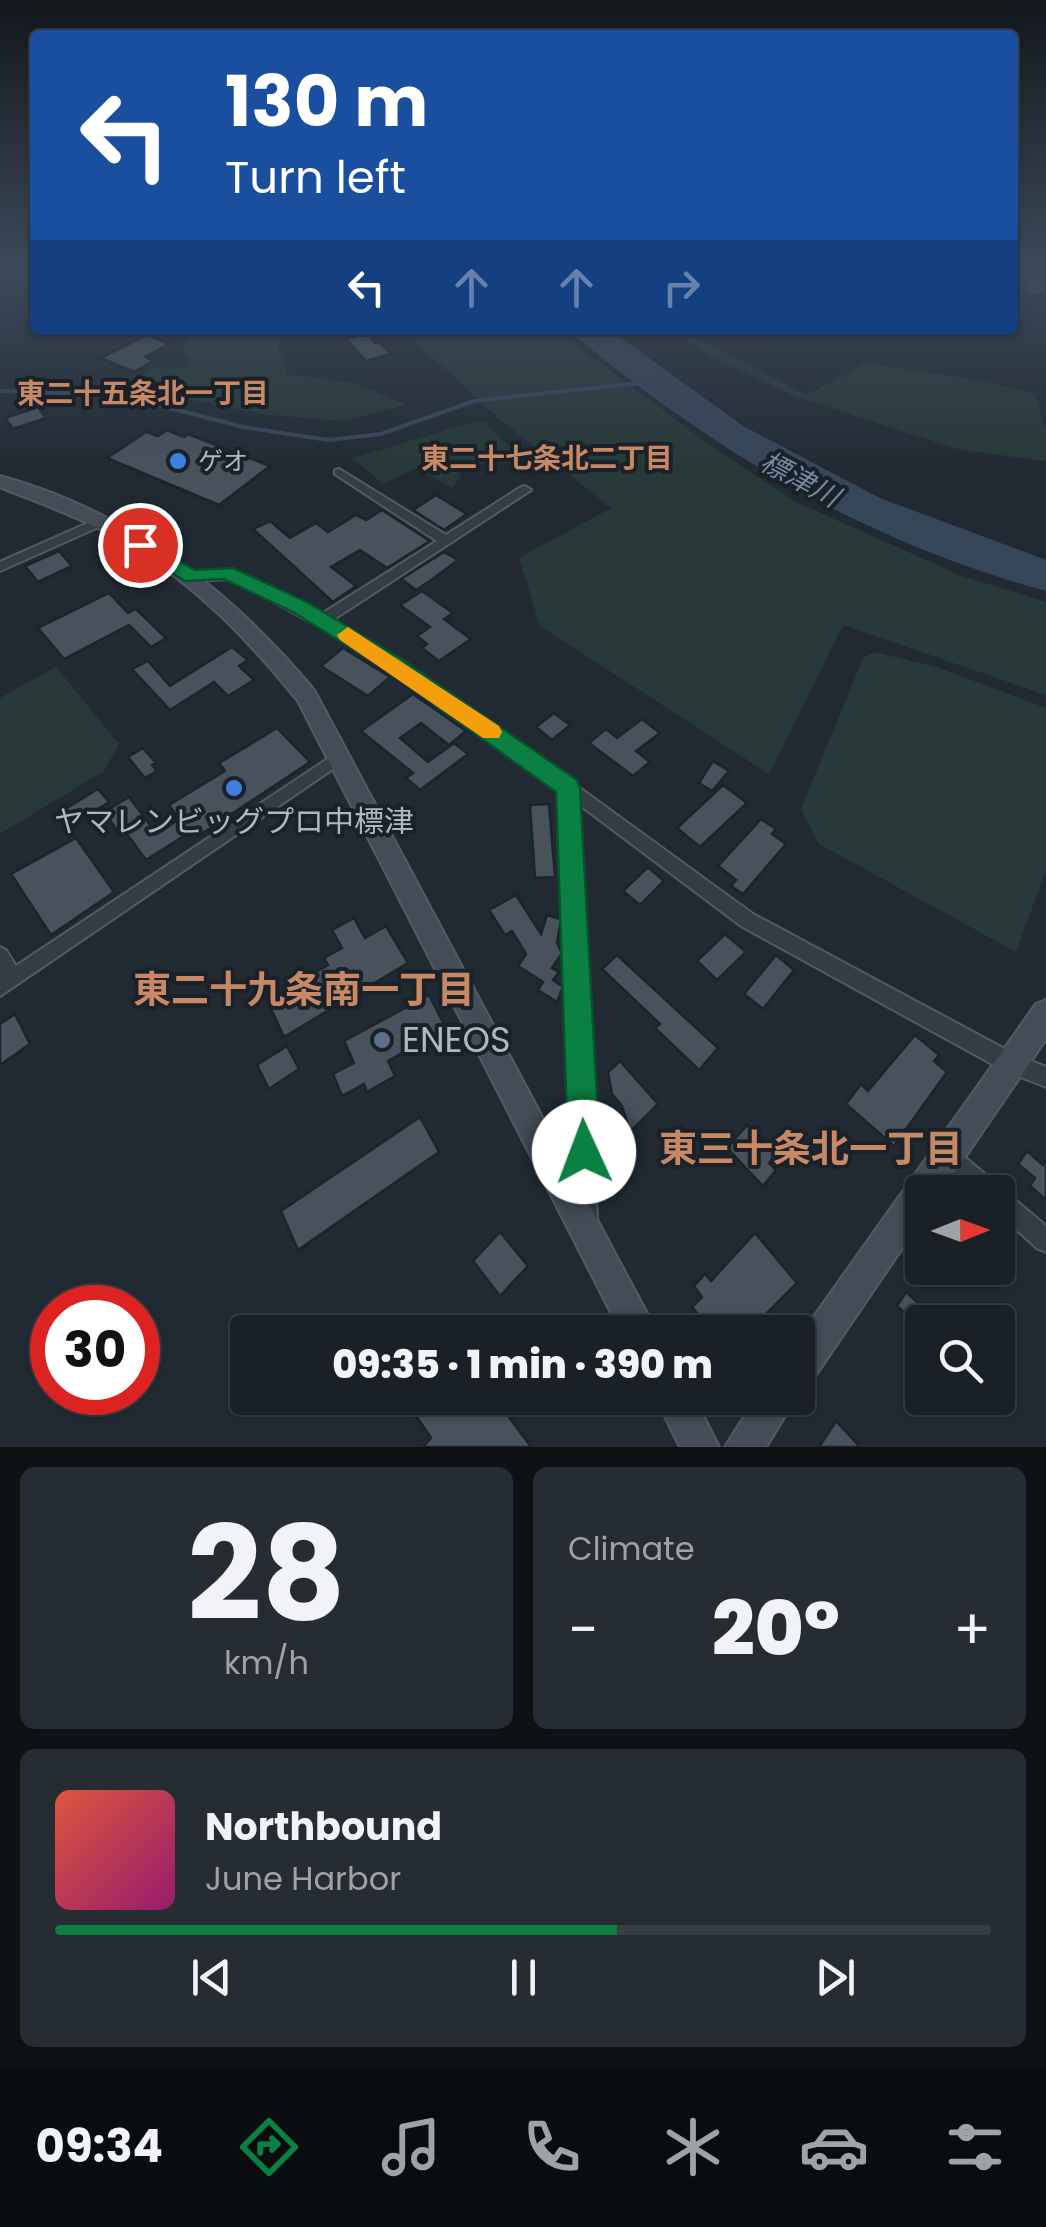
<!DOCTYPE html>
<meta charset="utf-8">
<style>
:root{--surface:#192026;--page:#262d32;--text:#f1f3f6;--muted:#9fa3a7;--line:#373e43;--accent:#0b8043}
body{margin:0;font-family:Poppins,"Noto Sans JP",sans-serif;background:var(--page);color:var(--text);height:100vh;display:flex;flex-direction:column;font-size:38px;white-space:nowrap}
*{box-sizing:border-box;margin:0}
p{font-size:32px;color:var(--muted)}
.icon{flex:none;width:55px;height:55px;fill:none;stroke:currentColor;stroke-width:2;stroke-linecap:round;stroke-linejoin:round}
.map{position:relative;height:1447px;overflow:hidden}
.sheet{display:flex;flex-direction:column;gap:20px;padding:20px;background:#0e1215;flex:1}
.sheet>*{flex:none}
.guide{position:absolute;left:30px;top:30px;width:988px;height:305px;border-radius:10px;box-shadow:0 2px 8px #0004,0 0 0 2px var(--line);background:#1a4fa0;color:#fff;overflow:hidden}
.needle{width:65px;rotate:89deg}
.buttons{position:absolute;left:905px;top:1175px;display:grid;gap:20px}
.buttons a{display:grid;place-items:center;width:110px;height:110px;border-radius:10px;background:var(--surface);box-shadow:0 2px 8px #0004,0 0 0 2px var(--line);font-size:50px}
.speed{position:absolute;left:30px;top:1285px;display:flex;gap:20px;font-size:50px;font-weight:700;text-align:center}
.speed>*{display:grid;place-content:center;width:130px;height:130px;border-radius:50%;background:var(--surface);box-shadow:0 2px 8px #0004,0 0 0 2px var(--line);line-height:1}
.speed .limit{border:15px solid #d22;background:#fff;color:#111}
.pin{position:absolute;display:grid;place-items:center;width:85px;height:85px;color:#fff;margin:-42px;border:5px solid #fff;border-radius:50%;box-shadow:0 2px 10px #0007}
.me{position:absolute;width:110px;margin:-55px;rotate:358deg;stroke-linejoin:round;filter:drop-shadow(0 0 8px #0008)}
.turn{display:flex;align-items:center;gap:35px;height:210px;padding:0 30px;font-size:45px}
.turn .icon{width:130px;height:130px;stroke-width:2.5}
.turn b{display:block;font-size:70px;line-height:85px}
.lanes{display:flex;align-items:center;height:95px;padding:0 30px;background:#0003;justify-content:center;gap:50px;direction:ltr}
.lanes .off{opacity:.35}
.big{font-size:75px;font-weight:800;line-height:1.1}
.sheet .card{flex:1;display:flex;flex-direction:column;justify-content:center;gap:15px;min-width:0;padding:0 35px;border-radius:15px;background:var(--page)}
.sheet .dial{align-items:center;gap:0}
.dial b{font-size:130px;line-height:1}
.song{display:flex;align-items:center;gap:30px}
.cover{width:120px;height:120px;border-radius:15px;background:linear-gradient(135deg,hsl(10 70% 55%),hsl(320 70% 35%))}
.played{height:10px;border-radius:5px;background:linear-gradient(90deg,var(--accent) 60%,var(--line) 60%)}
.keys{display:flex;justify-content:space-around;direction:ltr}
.heat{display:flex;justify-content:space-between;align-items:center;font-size:55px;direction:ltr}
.sheet .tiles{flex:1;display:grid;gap:20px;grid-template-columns:1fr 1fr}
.card:last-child{grid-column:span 2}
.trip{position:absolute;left:230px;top:1315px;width:585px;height:100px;border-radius:10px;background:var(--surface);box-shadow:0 2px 8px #0004,0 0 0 2px var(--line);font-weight:800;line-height:100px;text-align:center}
.tab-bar{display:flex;height:160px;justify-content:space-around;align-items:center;background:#0a0d0f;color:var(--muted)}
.tab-bar .icon{width:70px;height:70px}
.tab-bar .on{color:var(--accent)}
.tab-bar b{font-size:45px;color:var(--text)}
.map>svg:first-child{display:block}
</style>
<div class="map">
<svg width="1046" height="1447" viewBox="0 0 1046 1447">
<rect width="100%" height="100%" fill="#212a33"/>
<g fill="#273938">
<polygon points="291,330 278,345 286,374 354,383 407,405 343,421 270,415 124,387 153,369 192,367 183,349 198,331"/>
<polygon points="403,330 556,330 699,437 796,502 962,576 1046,602 1046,695 843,625 769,774 540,626 519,558 611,508 496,416"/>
<polygon points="669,330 680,330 806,395 866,363 977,380 1035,394 1046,430 1046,461 961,450 796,397 713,357"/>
<polygon points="477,421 486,423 518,456 515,463 456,464 461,476 452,488 416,468 383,484 353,458"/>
<polygon points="874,652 937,667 1046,708 1046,870 1016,952 819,844 801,809 863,658"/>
<polygon points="56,667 119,744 104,771 0,834 0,698"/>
</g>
<path fill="#364759" d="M568,330H610L743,426L880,498L1046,560V591C864,541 712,451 568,330Z"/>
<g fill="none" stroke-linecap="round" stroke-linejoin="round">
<polyline stroke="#364759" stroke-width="4" points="0,391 120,395 243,427 328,440 381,434 474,401 640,383"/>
</g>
<g fill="#48525d" stroke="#1c232b" stroke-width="2.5">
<polygon points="1046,268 1046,290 1036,296 1013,288"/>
<polygon points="367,334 375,343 379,342 391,354 366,361 346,339"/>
<polygon points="147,335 169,344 145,357 153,361 134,372 101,358"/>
<polygon points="38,407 46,418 13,429 5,418"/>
<polygon points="167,430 184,437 188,434 270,466 219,505 107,458 146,432 158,436"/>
<polygon points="436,495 467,514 444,530 413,510"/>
<polygon points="382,510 430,541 387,568 360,550 331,567 356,586 333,602 253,529 270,521 290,538 316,523 328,532 356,515 366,520"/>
<polygon points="59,551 72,566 38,582 25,566"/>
<polygon points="444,552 458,560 430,581 416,590 401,579"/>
<polygon points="422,591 453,613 444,619 471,639 439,661 422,648 427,644 417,636 430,627 400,605"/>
<polygon points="109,593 128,613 136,609 166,638 151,647 129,625 64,659 38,628"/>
<polygon points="232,647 248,660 239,666 254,680 228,696 214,682 170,710 132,669 148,661 170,686"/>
<polygon points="343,648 390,677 368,696 321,666"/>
<polygon points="413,694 466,731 449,745 421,723 400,738 428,762 454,743 468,754 420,790 406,778 413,773 361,731"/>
<polygon points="554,713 570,725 552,740 536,727"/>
<polygon points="642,719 660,733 636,751 650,762 633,776 589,743 606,729 617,738"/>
<polygon points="277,728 310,762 194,839 189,833 146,860 124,830 119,833 104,812 129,797 157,834 179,819 169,805 225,771 219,763"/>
<polygon points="143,748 156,763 152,765 157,771 145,778 128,757"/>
<polygon points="713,761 729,771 712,791 699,783"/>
<polygon points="723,785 747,803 700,847 677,828"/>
<polygon points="98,789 109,802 67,828 57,814"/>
<polygon points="549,804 555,877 535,878 530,805"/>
<polygon points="761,819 776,829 772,834 786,844 743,894 731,886 736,880 718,866"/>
<polygon points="76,838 114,892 51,935 11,874"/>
<polygon points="648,867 664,881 640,905 623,891"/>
<polygon points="516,895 541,934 547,915 561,919 557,943 562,953 552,968 559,972 553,980 563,987 557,1002 538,990 543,982 518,966 526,954 512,931 505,935 489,910"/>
<polygon points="354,918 365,938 386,926 408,963 284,1037 267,1000 328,965 324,958 342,948 332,930"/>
<polygon points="725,934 746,952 717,980 697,961"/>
<polygon points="617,955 718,1048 699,1070 655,1028 660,1024 602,969"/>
<polygon points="776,955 794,970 763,1009 744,994"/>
<polygon points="429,995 446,1028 388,1061 395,1076 367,1092 364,1084 342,1096 333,1074 354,1063 344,1041"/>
<polygon points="15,1014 30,1044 0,1065 0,1024"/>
<polygon points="915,1035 939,1055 934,1061 947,1072 894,1146 846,1104 861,1084 868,1091"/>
<polygon points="287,1046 299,1069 269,1089 257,1065"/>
<polygon points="620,1061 658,1104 630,1132 622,1106 612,1094 608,1072"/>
<polygon points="420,1117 439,1152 298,1250 281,1211"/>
<polygon points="747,1125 777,1154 769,1163 776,1170 763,1186 727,1148"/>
<polygon points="1027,1151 1043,1165 1046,1160 1046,1200 1030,1186 1035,1178 1018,1164"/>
<polygon points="500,1232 528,1266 500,1296 473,1261"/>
<polygon points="755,1233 797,1283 748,1332 712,1332 692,1307 702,1297 694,1286 705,1274 711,1281"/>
<polygon points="906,1292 939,1322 915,1322 897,1306"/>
<polygon points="404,1398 495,1398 531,1447 423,1447 431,1438"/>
<polygon points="836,1421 860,1447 819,1447"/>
</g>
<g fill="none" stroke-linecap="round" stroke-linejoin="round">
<g stroke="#525a62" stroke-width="4">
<g id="street">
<polygon points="339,469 446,535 521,487 525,486 531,490 331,621 370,641 511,738 753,914 1016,1055 1046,1067 1046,1087 1003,1070 741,926 577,803 597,1218 594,1226 586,1229 578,1226 575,1218 560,791 360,649 232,579 192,581 186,577 192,573 239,572 320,615 437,541 335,474 335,470"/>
<polygon points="99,518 103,519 103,525 0,571 0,562"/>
<polygon points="338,752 343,754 346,758 343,762 0,996 0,947 6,950 16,966"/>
<polygon points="947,1144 954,1148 1046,1226 1046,1252 1038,1249 998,1213 998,1192 975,1192 940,1162 936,1155 940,1148"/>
</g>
</g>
<g stroke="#525a62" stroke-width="4">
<g id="secondary">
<path d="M0,476C128,511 230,589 314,690L657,1332H621L298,701C244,634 184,573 107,533C73,514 36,502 0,487Z"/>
<polygon points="1046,1000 1046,1039 941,1192 922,1192 922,1219 811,1382 798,1387 798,1339 1036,1004"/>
<polygon points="656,1398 694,1398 719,1447 680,1447"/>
<polygon points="756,1398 796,1398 766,1447 725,1447"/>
</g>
</g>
<use href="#street" fill="#343c44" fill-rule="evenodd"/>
<use href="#secondary" fill="#434c57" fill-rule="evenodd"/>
</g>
<linearGradient id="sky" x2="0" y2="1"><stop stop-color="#12171c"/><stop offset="0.57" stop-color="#3d4a5b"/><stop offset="1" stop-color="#3d4a5b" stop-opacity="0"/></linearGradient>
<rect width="1046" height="469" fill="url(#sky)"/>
<polygon fill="#0b8043" stroke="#07532c" stroke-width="2.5" points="140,539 195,570 233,568 307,602 400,658 577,780 580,788 600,1152 596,1164 584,1168 573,1164 568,1152 556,792 385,669 293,612 224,579 185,581 134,549 131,545"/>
<polygon fill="#f59e0b" points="348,627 499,726 502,732 499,738 483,738 340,640 337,635"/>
<g fill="#3f7fe0" stroke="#1a2129" stroke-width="4">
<circle cx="178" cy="461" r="10"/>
<circle cx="234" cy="788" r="10"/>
</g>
<circle fill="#5c6f8a" stroke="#1a2129" stroke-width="4" cx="382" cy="1040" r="10"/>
<g text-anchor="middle" stroke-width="8" stroke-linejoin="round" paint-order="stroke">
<g font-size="25" fill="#afb7c1" stroke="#1a2129" text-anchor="start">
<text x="198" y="470">ゲオ</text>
</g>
<g font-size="28" font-weight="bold" fill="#c68865" stroke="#1a2129">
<text x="143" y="403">東二十五条北一丁目</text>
<text x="547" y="468">東二十七条北二丁目</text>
</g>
<g font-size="28" font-style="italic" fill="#728aa2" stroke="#1a2129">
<text transform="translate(800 479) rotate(28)" y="10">標津川</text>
</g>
<g font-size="30" fill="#afb7c1" stroke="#1a2129">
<text x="234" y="832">ヤマレンビッグプロ中標津</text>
</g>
<g font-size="35" fill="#afb7c1" stroke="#1a2129" text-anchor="start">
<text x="402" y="1052">ENEOS</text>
</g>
<g font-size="38" font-weight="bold" fill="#c68865" stroke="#1a2129">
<text x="304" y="1003">東二十九条南一丁目</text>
<text x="811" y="1162">東三十条北一丁目</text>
</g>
</g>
</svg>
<div class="buttons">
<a><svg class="needle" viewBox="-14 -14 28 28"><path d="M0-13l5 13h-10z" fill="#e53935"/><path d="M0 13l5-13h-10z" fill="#9fa3a7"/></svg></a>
<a><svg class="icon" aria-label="search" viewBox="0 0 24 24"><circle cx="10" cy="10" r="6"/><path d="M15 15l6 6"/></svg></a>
</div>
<div class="speed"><div class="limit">30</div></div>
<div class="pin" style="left:140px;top:545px;background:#d93025"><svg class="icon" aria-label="arrive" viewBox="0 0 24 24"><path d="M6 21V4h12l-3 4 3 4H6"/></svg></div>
<svg class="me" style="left:584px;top:1152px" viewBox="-20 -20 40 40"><circle r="19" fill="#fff"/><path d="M0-13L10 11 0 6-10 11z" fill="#0b8043"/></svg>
<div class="trip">09:35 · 1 min · 390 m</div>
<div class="guide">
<div class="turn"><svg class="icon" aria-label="left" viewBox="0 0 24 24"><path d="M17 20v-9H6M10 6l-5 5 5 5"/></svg><div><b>130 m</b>Turn left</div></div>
<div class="lanes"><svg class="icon" aria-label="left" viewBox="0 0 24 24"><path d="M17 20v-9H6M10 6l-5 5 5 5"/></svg><svg class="icon off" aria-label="ahead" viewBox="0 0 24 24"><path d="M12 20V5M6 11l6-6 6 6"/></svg><svg class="icon off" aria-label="ahead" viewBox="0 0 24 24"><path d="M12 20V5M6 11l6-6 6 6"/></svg><svg class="icon off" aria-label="right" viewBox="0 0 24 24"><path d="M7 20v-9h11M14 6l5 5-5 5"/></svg></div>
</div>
</div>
<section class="sheet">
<div class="tiles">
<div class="card dial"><b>28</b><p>km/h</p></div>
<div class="card"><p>Climate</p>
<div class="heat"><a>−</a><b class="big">20°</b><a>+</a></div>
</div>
<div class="card">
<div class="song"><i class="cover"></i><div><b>Northbound</b><p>June Harbor</p></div></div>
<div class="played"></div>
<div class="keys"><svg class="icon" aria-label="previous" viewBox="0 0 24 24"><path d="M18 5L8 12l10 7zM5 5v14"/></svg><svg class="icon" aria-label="pause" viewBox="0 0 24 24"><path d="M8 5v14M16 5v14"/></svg><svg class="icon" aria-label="next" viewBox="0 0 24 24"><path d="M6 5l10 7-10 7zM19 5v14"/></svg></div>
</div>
</div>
</section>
<nav class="tab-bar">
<b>09:34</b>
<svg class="icon on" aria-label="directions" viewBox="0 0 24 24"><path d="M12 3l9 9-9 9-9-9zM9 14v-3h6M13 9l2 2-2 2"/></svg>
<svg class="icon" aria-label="music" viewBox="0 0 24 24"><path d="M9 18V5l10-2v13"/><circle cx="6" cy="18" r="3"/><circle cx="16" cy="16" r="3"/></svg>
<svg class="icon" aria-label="phone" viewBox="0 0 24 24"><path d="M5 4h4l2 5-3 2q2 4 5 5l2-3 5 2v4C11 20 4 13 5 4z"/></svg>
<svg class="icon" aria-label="climate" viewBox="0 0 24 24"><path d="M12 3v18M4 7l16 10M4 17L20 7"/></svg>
<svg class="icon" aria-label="car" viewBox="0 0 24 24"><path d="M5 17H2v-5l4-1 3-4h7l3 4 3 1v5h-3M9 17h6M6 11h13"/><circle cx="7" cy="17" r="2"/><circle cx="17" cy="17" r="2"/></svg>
<svg class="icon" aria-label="filters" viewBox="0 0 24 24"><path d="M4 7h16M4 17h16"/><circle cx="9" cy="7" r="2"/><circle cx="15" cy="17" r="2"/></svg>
</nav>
